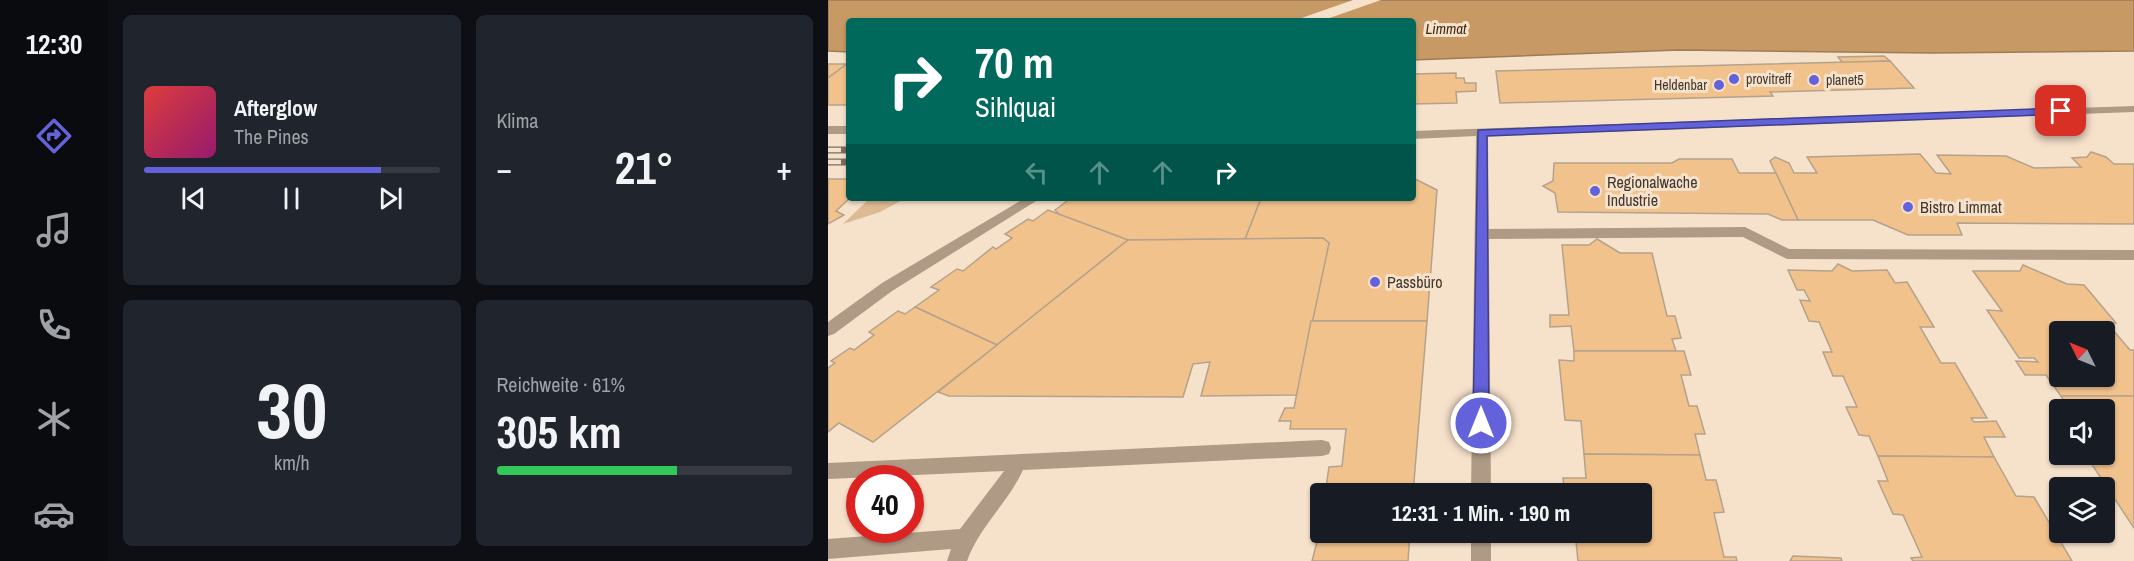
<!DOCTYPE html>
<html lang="de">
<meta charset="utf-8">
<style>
:root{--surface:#171b24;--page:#20242c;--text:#f1f3f6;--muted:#9ea1a6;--line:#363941;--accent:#6462db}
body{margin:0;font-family:"Archivo Narrow",sans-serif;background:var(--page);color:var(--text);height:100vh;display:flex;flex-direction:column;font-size:22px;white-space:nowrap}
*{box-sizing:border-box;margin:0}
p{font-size:20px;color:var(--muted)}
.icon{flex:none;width:33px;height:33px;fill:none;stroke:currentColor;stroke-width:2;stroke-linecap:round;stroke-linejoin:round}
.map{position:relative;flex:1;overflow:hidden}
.panel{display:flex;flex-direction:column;gap:15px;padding:15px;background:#0d0f14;width:720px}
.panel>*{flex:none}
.top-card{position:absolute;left:18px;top:18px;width:570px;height:183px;border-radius:6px;box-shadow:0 2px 4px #0004;background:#00695c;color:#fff;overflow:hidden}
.needle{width:39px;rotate:313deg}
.fabs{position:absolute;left:1221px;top:321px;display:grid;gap:12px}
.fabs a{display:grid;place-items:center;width:66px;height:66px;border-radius:6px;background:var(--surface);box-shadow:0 2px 4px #0004;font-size:30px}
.speed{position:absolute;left:18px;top:465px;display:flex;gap:12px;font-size:30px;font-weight:700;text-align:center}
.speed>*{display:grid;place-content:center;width:78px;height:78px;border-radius:50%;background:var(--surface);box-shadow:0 2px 4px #0004;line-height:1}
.speed .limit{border:9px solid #d22;background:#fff;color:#111}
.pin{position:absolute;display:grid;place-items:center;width:51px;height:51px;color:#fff;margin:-26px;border-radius:12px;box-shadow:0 3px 9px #0006}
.me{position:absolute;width:66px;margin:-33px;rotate:0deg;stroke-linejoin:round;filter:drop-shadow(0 0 4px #0008)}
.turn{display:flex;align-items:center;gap:21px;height:126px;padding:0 30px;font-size:27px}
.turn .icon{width:78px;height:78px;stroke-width:2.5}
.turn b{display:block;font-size:42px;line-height:51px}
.lanes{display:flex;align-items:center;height:57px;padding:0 30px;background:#0003;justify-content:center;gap:30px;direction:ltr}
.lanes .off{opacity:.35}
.big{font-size:45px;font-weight:800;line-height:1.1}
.panel .card{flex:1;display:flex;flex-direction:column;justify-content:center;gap:9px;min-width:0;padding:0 21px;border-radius:9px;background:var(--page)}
.panel .dial{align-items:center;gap:0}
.dial b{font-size:78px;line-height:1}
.song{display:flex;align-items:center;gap:18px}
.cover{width:72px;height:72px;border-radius:9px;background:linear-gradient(135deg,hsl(0 70% 55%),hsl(320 70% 35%))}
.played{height:6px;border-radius:3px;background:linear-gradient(90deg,var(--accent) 80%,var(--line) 80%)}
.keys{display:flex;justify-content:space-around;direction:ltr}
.heat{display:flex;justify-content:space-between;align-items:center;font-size:33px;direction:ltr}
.charge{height:9px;border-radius:4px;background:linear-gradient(90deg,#34c759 61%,var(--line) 0)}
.panel .tiles{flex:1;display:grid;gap:15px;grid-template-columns:repeat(2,1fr)}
.trip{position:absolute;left:482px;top:483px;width:342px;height:60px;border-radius:6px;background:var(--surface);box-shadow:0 2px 4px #0004;font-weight:800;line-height:60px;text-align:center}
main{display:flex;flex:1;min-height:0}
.tabs{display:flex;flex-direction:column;width:108px;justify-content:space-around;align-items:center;background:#090b0e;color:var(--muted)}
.tabs .icon{width:42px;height:42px}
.tabs .selected{color:var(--accent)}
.tabs b{font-size:27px;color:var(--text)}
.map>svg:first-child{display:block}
</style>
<main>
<nav class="tabs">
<b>12:30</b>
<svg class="icon selected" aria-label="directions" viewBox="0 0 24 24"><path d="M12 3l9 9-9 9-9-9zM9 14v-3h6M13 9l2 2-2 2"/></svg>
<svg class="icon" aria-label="music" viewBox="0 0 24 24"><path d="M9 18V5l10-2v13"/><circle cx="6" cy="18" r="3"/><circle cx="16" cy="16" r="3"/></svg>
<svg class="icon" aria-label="phone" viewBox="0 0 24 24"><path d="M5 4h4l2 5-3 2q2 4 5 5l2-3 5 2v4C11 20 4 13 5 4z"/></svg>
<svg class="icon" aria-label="climate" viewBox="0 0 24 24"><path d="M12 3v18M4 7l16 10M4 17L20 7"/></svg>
<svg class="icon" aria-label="car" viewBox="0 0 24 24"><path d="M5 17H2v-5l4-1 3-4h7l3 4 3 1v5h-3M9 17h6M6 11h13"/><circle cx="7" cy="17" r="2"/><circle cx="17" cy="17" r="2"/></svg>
</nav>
<section class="panel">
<div class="tiles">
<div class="card">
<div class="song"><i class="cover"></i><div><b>Afterglow</b><p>The Pines</p></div></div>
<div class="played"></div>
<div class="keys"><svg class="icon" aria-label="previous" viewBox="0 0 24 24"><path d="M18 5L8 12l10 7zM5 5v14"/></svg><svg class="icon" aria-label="pause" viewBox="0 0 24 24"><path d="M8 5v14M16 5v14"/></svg><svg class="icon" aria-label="next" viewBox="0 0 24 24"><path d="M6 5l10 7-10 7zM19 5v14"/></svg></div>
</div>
<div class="card"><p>Klima</p>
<div class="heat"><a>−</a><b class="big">21°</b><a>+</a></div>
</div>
<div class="card dial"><b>30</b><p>km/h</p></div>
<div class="card"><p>Reichweite · 61%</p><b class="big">305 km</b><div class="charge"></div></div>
</div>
</section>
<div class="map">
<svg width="1306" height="561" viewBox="0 0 1306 561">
<rect width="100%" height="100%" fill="#f6e1cb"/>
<polygon fill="#dcba93" points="42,198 78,198 52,212 15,224"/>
<polygon fill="#c79965" stroke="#9e7c55" stroke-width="1.5" points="0,0 1306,0 1306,51 1104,53 851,50 585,60 585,21 21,21 21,52 0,51"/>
<polygon fill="#f6e1cb" points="525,0 553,0 493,21 465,21"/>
<g fill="#f1c28c" stroke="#b5a28c" stroke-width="1.5" fill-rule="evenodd">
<polygon points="1056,56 1062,61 1015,63 1010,57"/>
<polygon points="1062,61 1086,88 942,92 945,96 672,103 668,71"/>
<polygon points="0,64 19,64 0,78"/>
<polygon points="19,64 21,64 21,105 0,105 0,78"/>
<polygon points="628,73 628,78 636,78 637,83 648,83 648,91 628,92 629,103 585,104 585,74"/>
<polygon points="1263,152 1278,157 1286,164 1306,164 1306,224 1129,223 1134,235 1080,235 1045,220 970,220 942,161 947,157 961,163 966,173 989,173 979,157 1092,154 1108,173 1123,174 1109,155 1178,156 1206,168 1253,167 1244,158 1259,157"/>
<polygon points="851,159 904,159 911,173 948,173 970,220 954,220 940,214 730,212 727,193 715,186 725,181 726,163 844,163"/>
<polygon points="585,178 609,190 599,321 483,321 501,243 495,238 417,239 433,198 585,198"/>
<polygon points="0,179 21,179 22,198 8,211 16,215 0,224"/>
<polygon points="243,198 433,198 417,239 300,240 232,215 227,210"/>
<polygon points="220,210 300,240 169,345 87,307 111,290 103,287 129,269 135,271 165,247 168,249 184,238 177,234 200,219 205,221"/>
<polygon points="495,238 501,243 469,395 373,396 382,362 365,364 355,397 121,396 110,392 300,240"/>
<polygon points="769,239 792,253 824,253 839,316 847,316 853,338 844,339 848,351 746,351 743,326 722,327 722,315 741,315 734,245 761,245"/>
<polygon points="1010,264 1024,271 1059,270 1067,283 1079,282 1106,327 1092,327 1113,363 1127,363 1159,418 1143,418 1146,422 1168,421 1177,437 1156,437 1166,457 1050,456 1041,436 1031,435 1018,407 1029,407 1015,376 1005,376 995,352 1004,352 991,322 981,321 972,300 982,301 976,290 969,290 960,270 1004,271"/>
<path d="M1195,265L1239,284L1256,285L1288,323H1279L1302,350H1306V396H1233L1218,375H1197L1188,361L1210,362L1206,358H1191L1159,310L1174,311L1145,271H1192ZM1232,332H1276V376H1232Z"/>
<polygon points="87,307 169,345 45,442 11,423 0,432 0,368 7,363 3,361 22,348 26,350 46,335 41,332 70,311 77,314"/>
<polygon points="483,321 599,321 585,494 497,494 501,467 514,466 518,429 462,429 463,421 451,421 457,408 466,408"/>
<polygon points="746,351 856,351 863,375 853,375 861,406 869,406 877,434 867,434 872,455 756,454 753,421 737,420 731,360 746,361"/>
<polygon points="1233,396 1306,396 1306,528 1257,454 1276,454 1276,410 1242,410"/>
<polygon points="756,454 872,455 878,480 888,480 896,512 886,513 896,557 908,557 909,561 750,561 747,532 813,532 813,494 737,494 735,478 758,478"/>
<polygon points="1050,456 1166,457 1188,496 1206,497 1244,561 1085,561 1083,558 1094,557 1075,515 1065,514 1050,481 1060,481"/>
<polygon points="492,530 492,532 582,532 580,561 484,561"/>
<polygon points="965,556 1013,558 1014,561 962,561"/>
</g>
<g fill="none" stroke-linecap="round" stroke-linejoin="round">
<g fill="#af9b85" fill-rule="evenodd">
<polygon points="197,198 213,198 64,291 6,334 0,336 0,322 54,283"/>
<polygon points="917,227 961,249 1306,250 1306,260 959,259 915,237 654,239 647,234 654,229"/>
<path d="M494,440L501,442L503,448L501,454L494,456L195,470C180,503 151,527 139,561H119L123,549L0,559V539L132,529L176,471L0,479V463Z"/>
</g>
<g fill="#af9b85" fill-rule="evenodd">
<polygon points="1306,106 1306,112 660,136 663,494 643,494 648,136 585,139 585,131"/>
<rect x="0" y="126" width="21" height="8"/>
<rect x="643" y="532" width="20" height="29"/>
</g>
<g stroke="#7b6e61" stroke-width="7">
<g id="rail">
<polyline points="0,150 21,150"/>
<polyline points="0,162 21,162"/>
</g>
</g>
<use href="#rail" stroke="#f6e1cb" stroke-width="4.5" stroke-dasharray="13" stroke-linecap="butt"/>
</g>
<polygon fill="#6462db" stroke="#41408e" stroke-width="1.5" points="1233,108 1237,109 1237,114 659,136 661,423 659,428 653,430 647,428 645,423 650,130"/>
<g fill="#6462db" stroke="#f6e1cb" stroke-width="2">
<circle cx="906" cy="79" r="6"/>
<circle cx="986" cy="80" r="6"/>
<circle cx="891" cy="85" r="6"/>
<circle cx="767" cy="191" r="6"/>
<circle cx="1080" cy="207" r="6"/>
<circle cx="547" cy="282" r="6"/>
</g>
<g text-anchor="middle" stroke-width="6" stroke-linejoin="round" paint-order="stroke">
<g font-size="14" fill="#40382f" stroke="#f6e1cb" text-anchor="start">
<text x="918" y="84">provitreff</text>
<text x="998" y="85">planet5</text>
<text x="879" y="90" text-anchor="end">Heldenbar</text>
</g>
<g font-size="15" font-style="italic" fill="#3c2810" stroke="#f6e1cb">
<text x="618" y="34">Limmat</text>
</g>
<g font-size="16" fill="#40382f" stroke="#f6e1cb" text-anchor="start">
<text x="779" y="188">Regionalwache<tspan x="779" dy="18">Industrie</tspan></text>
<text x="1092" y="213">Bistro Limmat</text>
<text x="559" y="288">Passbüro</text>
</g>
</g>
</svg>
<div class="fabs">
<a><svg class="needle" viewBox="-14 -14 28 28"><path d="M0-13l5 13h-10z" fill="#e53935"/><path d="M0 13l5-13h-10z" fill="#9ea1a6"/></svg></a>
<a><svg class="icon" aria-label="sound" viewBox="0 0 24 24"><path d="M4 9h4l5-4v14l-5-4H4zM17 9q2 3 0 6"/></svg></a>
<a><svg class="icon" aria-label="layers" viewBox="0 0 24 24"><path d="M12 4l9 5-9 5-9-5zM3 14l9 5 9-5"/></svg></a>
</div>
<div class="speed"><div class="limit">40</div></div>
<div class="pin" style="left:1233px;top:111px;background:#d93025"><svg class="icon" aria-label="arrive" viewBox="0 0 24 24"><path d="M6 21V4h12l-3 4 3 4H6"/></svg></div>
<svg class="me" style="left:653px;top:423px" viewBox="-20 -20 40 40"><circle r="17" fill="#6462db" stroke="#fff" stroke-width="3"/><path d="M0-11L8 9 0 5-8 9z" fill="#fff"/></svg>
<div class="trip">12:31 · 1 Min. · 190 m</div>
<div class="top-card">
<div class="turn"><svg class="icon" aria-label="right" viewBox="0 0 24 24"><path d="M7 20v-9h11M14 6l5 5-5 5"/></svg><div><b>70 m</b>Sihlquai</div></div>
<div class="lanes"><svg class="icon off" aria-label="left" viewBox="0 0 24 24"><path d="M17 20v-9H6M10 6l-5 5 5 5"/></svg><svg class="icon off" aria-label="ahead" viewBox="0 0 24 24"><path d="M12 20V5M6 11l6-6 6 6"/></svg><svg class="icon off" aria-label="ahead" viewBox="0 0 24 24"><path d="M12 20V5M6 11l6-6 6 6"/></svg><svg class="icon" aria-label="right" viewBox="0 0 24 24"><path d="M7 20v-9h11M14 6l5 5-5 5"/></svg></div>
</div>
</div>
</main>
